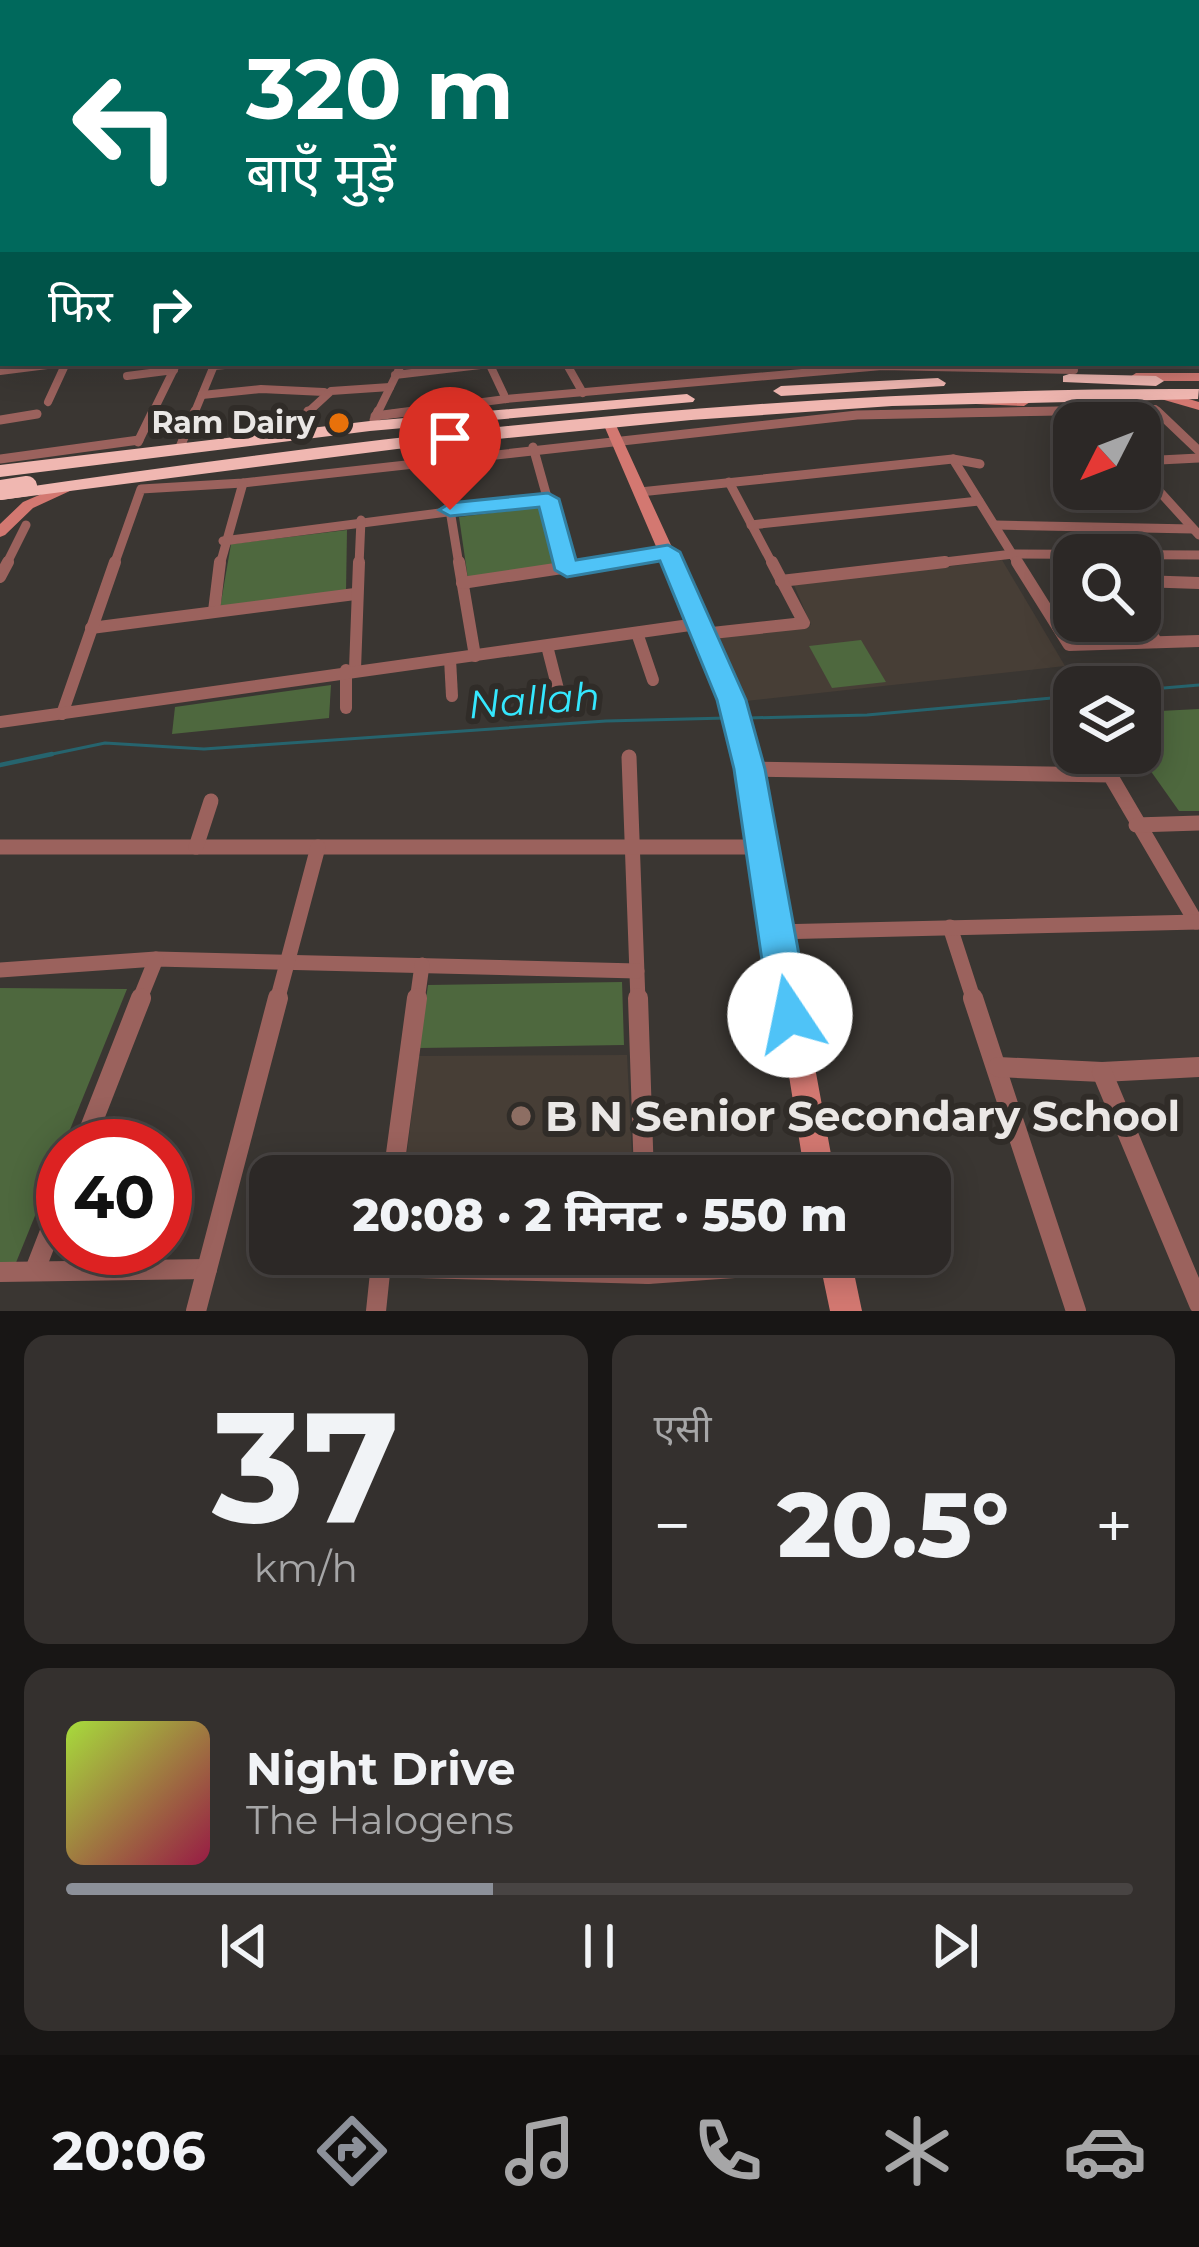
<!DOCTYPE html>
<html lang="hi">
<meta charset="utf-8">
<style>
:root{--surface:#2c2826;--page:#34302e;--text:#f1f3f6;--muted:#a6a6a7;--line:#484443;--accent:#8c9099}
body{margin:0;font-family:Montserrat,"Noto Sans Devanagari",sans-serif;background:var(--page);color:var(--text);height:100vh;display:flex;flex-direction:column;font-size:45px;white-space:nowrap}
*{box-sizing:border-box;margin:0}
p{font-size:39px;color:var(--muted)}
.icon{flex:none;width:66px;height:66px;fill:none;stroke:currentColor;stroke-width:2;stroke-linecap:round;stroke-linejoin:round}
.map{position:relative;height:1311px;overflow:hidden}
.side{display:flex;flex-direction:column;gap:24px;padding:24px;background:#181615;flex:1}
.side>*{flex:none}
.guide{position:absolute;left:0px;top:0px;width:1200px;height:366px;box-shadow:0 6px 30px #0003,0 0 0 3px var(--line);background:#00695c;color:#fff;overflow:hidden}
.needle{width:78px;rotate:228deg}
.controls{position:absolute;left:1053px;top:402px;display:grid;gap:24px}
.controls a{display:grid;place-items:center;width:108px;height:108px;border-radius:24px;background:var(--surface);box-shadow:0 6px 30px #0003,0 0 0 3px var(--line);font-size:60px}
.speed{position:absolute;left:36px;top:1119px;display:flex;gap:24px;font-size:60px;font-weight:700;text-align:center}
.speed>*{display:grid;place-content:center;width:156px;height:156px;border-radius:50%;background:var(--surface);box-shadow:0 6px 30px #0003,0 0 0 3px var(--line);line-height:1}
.speed .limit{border:18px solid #d22;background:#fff;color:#111}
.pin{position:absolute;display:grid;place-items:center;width:102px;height:102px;color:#fff;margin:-123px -51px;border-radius:50% 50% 50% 0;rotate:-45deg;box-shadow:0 0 12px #0007}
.pin .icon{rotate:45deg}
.me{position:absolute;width:132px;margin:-66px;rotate:349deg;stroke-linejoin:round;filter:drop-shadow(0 0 9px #0008)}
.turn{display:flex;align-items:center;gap:42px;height:252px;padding:0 48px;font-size:54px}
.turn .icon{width:156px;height:156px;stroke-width:2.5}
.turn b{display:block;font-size:84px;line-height:102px}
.then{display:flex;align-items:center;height:114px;padding:0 48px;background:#0003;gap:24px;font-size:45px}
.big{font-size:90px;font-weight:800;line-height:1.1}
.side .tile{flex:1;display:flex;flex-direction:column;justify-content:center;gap:18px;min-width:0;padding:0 42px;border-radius:24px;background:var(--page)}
.side .dial{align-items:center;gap:0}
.dial b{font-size:156px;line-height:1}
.song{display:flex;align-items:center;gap:36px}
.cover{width:144px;height:144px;border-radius:18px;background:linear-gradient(135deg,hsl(80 70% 55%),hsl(340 70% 35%))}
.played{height:12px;border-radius:6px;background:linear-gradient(90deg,var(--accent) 40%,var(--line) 40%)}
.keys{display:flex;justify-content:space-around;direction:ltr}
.heat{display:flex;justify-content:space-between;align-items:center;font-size:66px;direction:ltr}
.side .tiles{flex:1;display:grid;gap:24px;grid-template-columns:1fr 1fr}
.tile:last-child{grid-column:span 2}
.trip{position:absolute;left:249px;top:1155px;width:702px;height:120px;border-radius:24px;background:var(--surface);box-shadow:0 6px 30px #0003,0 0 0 3px var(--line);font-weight:800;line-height:120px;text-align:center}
.tab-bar{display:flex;height:192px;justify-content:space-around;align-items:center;background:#12100f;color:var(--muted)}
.tab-bar .icon{width:84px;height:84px}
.tab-bar .selected{color:var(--accent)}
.tab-bar b{font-size:54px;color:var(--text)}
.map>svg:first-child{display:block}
</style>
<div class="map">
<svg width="1199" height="1311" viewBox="0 0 1199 1311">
<rect width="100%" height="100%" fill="#3a3632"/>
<g fill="#473e36">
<polygon points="1002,560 1065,666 746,701 715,638 811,625 794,585"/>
<polygon points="627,1055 633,1176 404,1176 419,1056"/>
</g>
<g fill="#4e683e">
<polygon points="542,507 558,567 468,579 459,517"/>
<polygon points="347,530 346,592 220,608 231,544"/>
<polygon points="861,640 886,682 832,688 809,646"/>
<polygon points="331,685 329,718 172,734 175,707"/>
<polygon points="1199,709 1199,811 1179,811 1138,753 1140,712"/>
<polygon points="622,982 624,1045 419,1048 428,985"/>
<polygon points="0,988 127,989 13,1270 0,1270"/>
</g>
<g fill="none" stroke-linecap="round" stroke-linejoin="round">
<g stroke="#26646e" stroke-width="3">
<polyline points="1140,690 1199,685"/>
<polyline points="748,718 867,715 1074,696"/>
<polyline points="38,757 105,743 204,749 606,721 727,718"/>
</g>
<polyline stroke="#26646e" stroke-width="4.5" points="0,765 52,754"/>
<g stroke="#9b625d" stroke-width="8">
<polyline points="489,363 506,399"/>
<polyline points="566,363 583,393"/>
<polyline points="214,366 246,363"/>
<polyline points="0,371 63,363"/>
<polyline points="395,375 489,364"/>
<polyline points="127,376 174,370"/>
<polyline points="202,395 261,389 324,392"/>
<polyline points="48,402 66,363"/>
<polyline points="152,414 177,363"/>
<polyline points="194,414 215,363"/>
<polyline points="306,414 331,391 390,387"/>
<polyline points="377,414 402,363"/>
<polyline points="391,414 506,399 882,366 1074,370"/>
<polyline points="909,414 1155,409 1160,414"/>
</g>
<g stroke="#9b625d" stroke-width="9">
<polyline points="1157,411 1199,451"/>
<polyline points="375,416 414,411"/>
<polyline points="0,420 37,414"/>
<polyline points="374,420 378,411"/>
<polyline points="296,434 308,411"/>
<polyline points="138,442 153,411"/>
<polyline points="180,447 195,411"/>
<polyline points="533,447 566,565"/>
<polyline points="0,459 139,440"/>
<polyline points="953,459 1019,565"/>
<polyline points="1140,461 1199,458"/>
<polyline points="1140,470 1199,535"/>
<polyline points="729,482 773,565"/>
<polyline points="640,492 953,459 980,464"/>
<polyline points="450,510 459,565"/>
<polyline points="751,525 979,501"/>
<polyline points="995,525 1193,529"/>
<polyline points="223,541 548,499"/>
<polyline points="6,565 26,525"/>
<polyline points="114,565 141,489 243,483 857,415 1058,411"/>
<polyline points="220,565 243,483"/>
<polyline points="359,565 361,520"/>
<polyline points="582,565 668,552"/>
<polyline points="919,565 1013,554 1199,555"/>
</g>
<g stroke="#9b625d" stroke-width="12">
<polyline points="459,562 475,656"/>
<polyline points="565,562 567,570"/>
<polyline points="1017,562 1069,645 1199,641"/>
<polyline points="0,577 8,562"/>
<polyline points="781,581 945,562"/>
<polyline points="1140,581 1199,583"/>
<polyline points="462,583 602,562"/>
<polyline points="214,611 220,562"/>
<polyline points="1140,617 1156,641"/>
<polyline points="91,628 355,594"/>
<polyline points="637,633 653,680"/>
<polyline points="703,634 804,623 772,562"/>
<polyline points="547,646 559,693"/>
<polyline points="450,659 452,696"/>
<polyline points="355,669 359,562"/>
<polyline points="346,670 346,708"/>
<polyline points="62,714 115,562"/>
<polyline points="0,722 697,624"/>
</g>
<g stroke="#9b625d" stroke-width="15">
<polyline points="629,757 638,1001"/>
<polyline points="750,769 1110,775 1196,922"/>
<polyline points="1136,825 1199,823"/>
<polyline points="0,847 760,847"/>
<polyline points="196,847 211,801"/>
<polyline points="950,927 974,1001"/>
<polyline points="774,932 1198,922"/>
<polyline points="0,970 156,959 637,971"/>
<polyline points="139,1001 156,959"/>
<polyline points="277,1001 318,847"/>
<polyline points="417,1001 422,965"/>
</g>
<g stroke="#9b625d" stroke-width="20">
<polyline points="638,998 644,1176"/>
<polyline points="973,998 1076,1311"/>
<polyline points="998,1067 1102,1072 1199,1067"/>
<polyline points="1102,1072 1199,1304"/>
<polyline points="83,1146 141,998"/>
<polyline points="393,1176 417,998"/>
<polyline points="647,1254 648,1274"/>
<polyline points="381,1267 648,1274 834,1261"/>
<polyline points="35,1270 63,1198"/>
<polyline points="0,1272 207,1269"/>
<polyline points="196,1311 278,998"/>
<polyline points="376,1311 382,1254"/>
</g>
<g fill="#d37871" fill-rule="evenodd">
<polygon points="1197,225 1199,226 1199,232 1197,231"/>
<polygon points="3,232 3,240 0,241 0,233"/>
<polygon points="1199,373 1199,381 1136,381 1130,377 1136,373"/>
<polygon points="1158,390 1199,402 1199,410 1154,397 1152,394"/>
<polygon points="956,396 1024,398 1030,402 1024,406 952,403 950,400"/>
<polygon points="604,420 615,423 742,700 760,769 835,1176 805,1176 740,769 722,700 603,423"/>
<polygon points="67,483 72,484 72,490 33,508 5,535 0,537 0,524 23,502"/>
<polygon points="818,1254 850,1254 862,1311 830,1311"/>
</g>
<g fill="#f0b7b1" fill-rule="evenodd">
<polygon points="1069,374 1156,376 1164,381 1156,386 1063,382 1063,376"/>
<polygon points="938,378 946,383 944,386 781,396 773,391 781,386"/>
<path d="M1199,389L1198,399L892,406L691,420L397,449L0,500V492L6,490C401,432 799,387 1199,389Z"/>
<polygon points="687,394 695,399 693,402 370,431 0,477 0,465 370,421"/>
</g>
<polyline stroke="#f0b7b1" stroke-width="20" points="0,490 27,486"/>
</g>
<linearGradient id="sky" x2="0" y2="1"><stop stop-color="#201e1c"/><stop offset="0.52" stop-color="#4f525a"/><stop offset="1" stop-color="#4f525a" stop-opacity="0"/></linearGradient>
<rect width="1199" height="384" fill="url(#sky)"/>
<polygon fill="#4fc3f7" stroke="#337fa1" stroke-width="3" points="548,493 559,499 576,560 668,545 680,552 746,700 765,769 810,1015 804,1029 790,1035 776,1029 770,1015 734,769 717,700 660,561 567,577 555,570 539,507 450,516 439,510 450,503"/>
<circle fill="#e8710a" stroke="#302c28" stroke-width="4.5" cx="339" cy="423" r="12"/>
<circle fill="#8d6e63" stroke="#302c28" stroke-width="4.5" cx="521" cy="1116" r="12"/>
<g text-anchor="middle" stroke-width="12" stroke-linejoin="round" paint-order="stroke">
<g font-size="30" font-weight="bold" fill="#eae7e5" stroke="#302c28" text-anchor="end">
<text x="315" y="433">Ram Dairy</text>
</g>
<g font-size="39" font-style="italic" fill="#35e7fe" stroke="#302c28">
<text transform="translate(534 700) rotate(-4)" y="14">Nallah</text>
</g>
<g font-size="42" font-weight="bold" fill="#eae7e5" stroke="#302c28" text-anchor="start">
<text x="545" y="1131">B N Senior Secondary School</text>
</g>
</g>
</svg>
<div class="controls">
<a><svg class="needle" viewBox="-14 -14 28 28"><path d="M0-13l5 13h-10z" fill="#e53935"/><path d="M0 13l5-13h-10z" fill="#a6a6a7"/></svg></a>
<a><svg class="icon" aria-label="search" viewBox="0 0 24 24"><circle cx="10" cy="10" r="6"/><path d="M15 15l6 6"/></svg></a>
<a><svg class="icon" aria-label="layers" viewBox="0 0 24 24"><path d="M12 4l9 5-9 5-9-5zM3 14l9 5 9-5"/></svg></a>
</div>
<div class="speed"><div class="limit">40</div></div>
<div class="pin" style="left:450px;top:510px;background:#d93025"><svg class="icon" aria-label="arrive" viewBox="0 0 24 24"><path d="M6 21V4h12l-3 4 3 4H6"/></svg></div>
<svg class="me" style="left:790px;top:1015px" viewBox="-20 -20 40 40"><circle r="19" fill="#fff"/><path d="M0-13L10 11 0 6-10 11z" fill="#4fc3f7"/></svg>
<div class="trip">20:08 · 2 मिनट · 550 m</div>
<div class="guide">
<div class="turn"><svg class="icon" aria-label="left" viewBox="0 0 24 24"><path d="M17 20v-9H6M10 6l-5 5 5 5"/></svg><div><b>320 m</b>बाएँ मुड़ें</div></div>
<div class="then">फिर<svg class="icon" aria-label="right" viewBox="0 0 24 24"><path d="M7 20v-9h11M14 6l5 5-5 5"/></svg></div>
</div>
</div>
<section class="side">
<div class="tiles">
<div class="tile dial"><b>37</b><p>km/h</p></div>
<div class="tile"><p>एसी</p>
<div class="heat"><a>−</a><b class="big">20.5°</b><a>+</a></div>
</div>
<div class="tile">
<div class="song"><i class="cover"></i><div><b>Night Drive</b><p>The Halogens</p></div></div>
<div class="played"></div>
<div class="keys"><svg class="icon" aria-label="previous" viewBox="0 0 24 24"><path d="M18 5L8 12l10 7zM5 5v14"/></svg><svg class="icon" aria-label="pause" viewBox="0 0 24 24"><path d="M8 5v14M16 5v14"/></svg><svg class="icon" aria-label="next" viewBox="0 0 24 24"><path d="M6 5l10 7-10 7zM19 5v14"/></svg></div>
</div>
</div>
</section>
<nav class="tab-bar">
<b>20:06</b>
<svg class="icon selected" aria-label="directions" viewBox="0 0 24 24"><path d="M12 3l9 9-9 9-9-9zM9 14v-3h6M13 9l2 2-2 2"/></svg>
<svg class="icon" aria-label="music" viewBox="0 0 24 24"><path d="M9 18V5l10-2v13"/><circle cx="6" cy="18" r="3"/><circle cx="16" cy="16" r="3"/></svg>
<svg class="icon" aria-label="phone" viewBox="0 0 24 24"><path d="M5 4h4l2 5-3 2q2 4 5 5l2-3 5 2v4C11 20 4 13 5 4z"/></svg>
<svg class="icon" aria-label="climate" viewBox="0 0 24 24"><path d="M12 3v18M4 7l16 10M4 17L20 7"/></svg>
<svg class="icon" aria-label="car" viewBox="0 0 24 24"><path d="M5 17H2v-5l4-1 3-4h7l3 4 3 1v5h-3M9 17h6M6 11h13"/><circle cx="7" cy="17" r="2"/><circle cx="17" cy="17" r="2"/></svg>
</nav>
